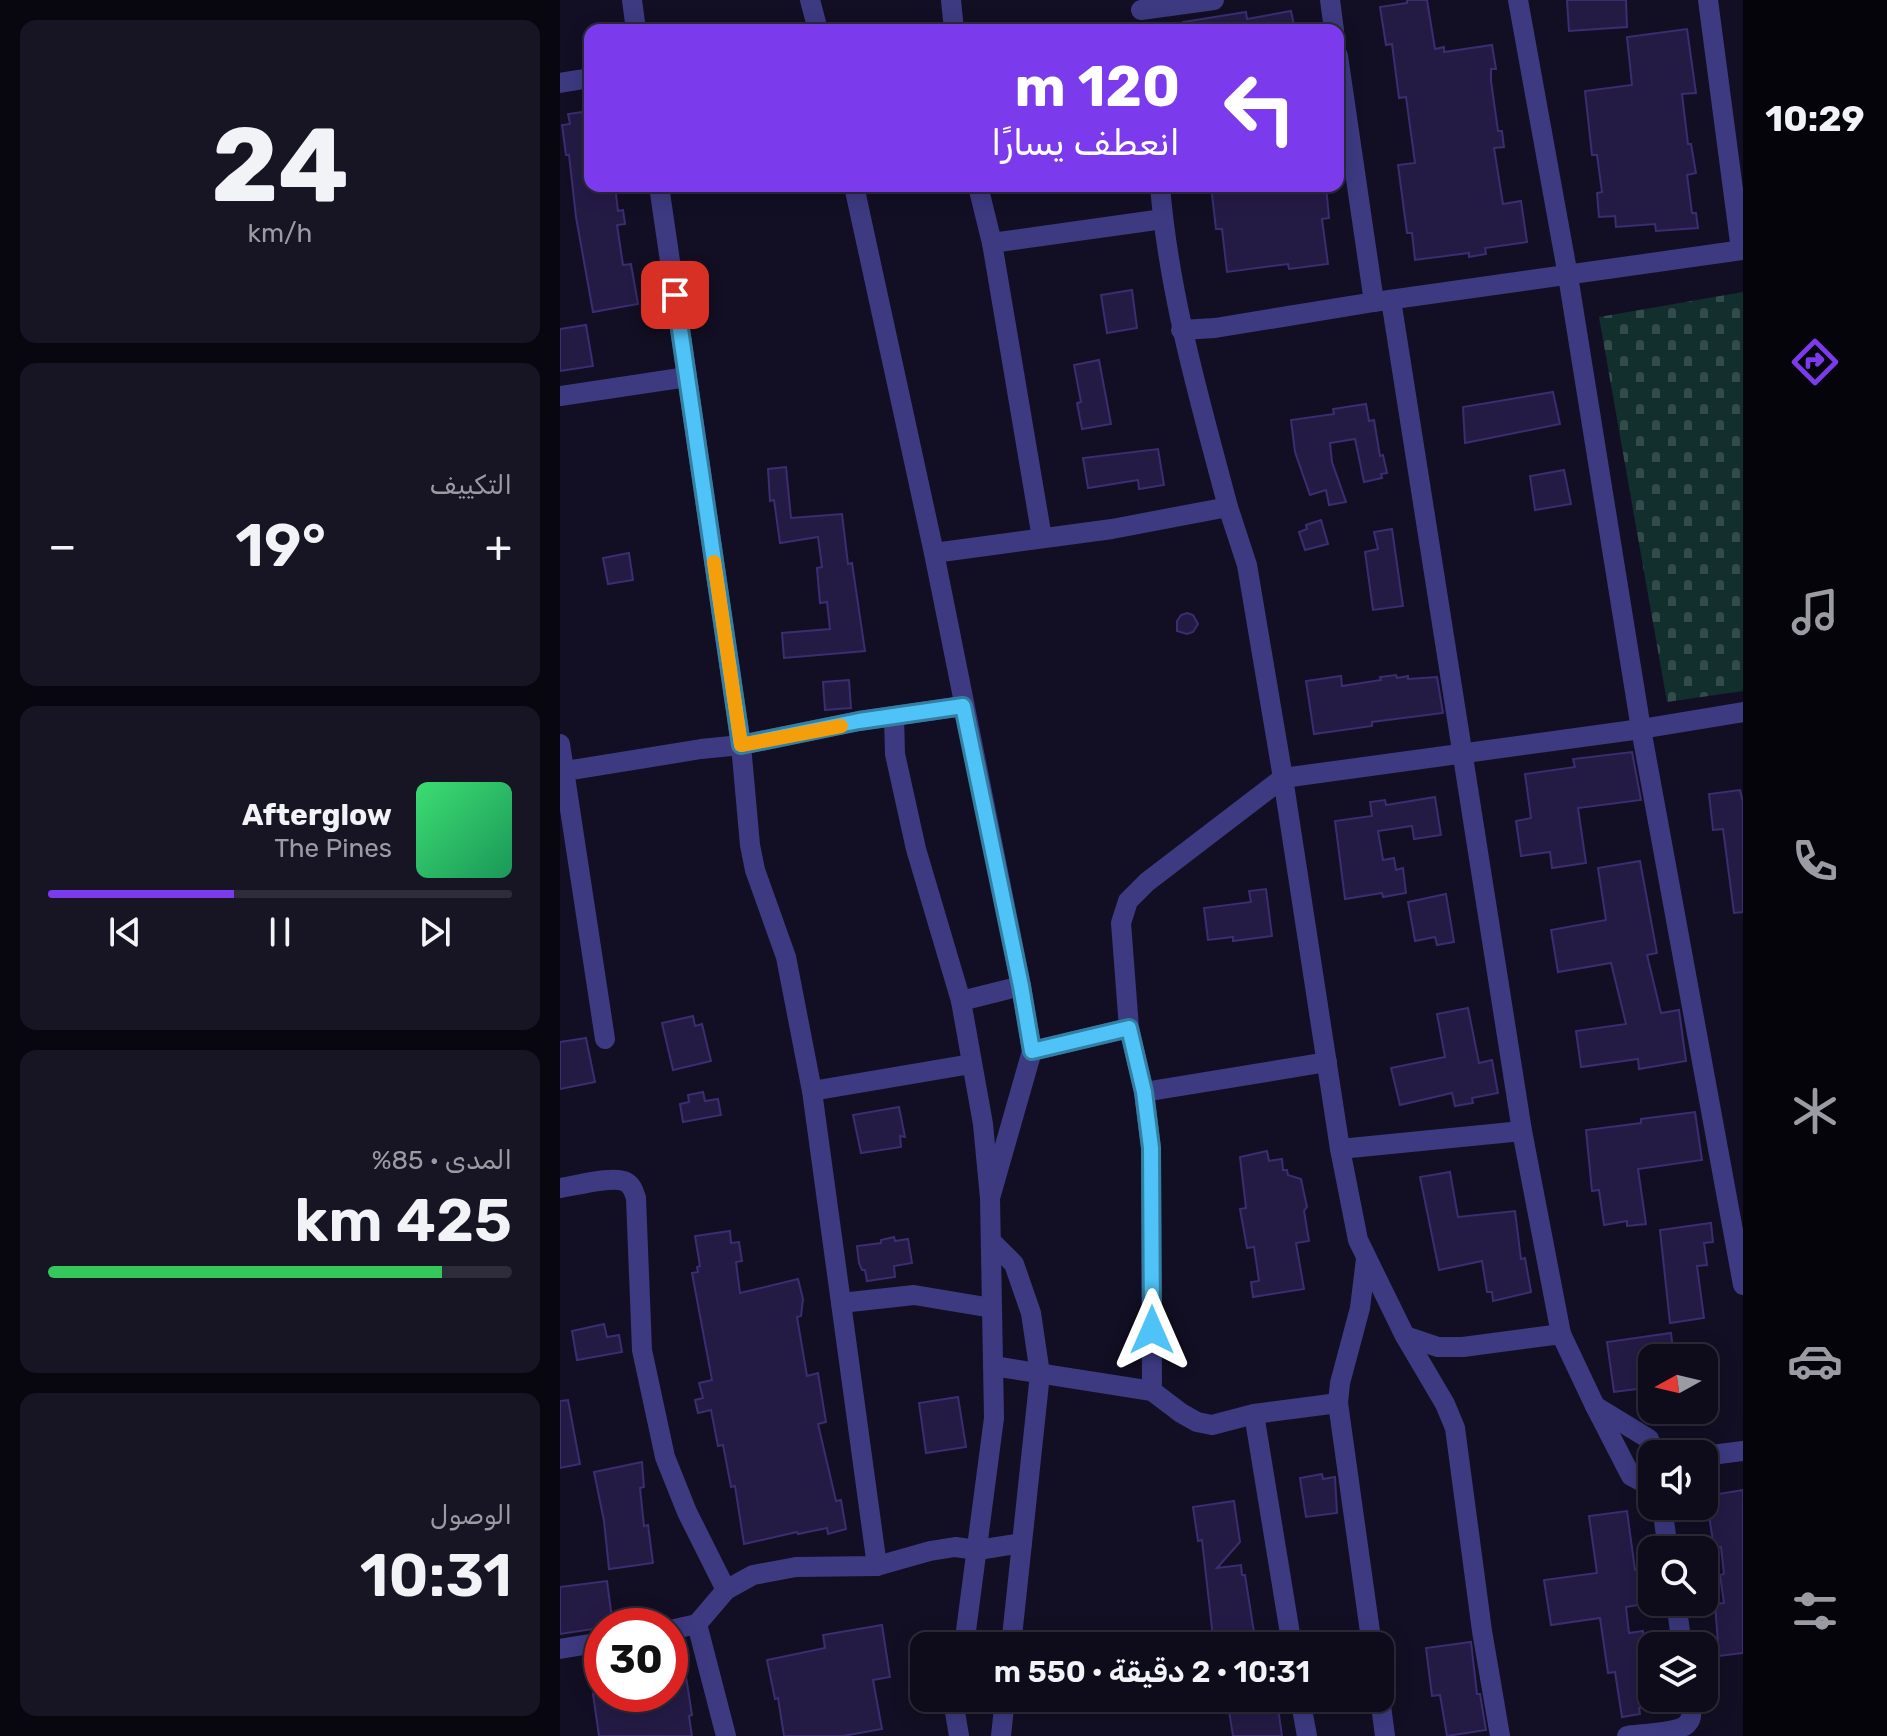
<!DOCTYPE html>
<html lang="ar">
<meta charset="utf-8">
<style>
:root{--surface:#0e0b1b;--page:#171424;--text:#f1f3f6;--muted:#9b9ba3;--line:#2e2b3a;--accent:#7c3aed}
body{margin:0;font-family:Rubik,"Noto Naskh Arabic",sans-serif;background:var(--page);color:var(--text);direction:rtl;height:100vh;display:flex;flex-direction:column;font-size:30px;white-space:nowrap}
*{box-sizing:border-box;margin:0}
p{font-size:26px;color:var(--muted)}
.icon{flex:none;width:44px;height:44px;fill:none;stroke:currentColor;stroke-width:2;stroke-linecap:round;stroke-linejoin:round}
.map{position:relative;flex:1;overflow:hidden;direction:ltr}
.panel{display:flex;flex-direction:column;gap:20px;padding:20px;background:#08060f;width:560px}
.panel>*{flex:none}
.guide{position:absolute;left:24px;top:24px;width:760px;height:168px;border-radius:16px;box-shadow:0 4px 20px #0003,0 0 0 2px var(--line);direction:rtl;background:#7c3aed;color:#fff;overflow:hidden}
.needle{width:52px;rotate:262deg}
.tools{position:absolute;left:1078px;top:1344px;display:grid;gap:16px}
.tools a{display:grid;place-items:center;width:80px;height:80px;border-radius:16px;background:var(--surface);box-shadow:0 4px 20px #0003,0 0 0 2px var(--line);font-size:40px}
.speed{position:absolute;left:24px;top:1608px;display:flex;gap:16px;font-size:40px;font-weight:700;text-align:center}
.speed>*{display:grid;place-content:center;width:104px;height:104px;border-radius:50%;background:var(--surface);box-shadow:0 4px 20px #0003,0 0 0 2px var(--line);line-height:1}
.speed .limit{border:12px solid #d22;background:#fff;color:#111}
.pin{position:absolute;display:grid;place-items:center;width:68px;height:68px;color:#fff;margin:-34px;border-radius:16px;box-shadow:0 4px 12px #0006}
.me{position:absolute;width:88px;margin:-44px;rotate:0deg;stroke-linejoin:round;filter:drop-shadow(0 0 6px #0008)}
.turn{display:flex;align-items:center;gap:28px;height:168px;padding:0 32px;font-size:36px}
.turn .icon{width:104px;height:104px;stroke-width:2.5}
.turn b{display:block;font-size:56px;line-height:68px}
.big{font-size:60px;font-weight:600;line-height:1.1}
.panel .tile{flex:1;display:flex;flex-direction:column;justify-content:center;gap:12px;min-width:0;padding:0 28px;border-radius:16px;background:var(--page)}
.panel .dial{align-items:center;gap:0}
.dial b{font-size:104px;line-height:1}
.song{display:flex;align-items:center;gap:24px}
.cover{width:96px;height:96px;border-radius:12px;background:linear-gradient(135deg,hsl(140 70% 55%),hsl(150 70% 35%))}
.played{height:8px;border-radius:4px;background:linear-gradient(90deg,var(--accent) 40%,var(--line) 40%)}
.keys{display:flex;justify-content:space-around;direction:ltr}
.heat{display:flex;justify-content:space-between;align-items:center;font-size:44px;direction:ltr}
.charge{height:12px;border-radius:6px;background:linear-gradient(90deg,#34c759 85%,var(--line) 0)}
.trip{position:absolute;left:350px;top:1632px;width:484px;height:80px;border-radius:16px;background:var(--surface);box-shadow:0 4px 20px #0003,0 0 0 2px var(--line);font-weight:600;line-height:80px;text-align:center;direction:rtl}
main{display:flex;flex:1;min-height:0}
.dock{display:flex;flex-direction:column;width:144px;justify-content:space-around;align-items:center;background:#06040b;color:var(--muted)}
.dock .icon{width:56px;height:56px}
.dock .on{color:var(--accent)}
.dock b{font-size:36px;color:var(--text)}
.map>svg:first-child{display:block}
</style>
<main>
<nav class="dock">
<b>10:29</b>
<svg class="icon on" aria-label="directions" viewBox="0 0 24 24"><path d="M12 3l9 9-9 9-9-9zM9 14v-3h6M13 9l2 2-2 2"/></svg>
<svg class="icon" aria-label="music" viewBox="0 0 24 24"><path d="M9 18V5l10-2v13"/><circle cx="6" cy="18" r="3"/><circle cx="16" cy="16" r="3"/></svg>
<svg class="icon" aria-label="phone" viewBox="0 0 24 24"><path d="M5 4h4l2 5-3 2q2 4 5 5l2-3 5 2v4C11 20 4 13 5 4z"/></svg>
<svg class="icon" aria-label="climate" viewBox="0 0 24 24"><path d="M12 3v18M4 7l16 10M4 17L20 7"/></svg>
<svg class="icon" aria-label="car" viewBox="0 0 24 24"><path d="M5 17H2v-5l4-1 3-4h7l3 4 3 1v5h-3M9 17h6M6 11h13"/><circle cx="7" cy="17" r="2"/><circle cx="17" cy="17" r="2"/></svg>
<svg class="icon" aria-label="filters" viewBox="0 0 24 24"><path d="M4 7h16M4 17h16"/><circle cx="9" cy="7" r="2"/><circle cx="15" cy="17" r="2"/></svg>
</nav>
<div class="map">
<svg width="1183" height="1736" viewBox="0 0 1183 1736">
<defs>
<pattern id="cemetery-stones" width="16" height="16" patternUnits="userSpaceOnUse" patternTransform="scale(2)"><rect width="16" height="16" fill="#122e2d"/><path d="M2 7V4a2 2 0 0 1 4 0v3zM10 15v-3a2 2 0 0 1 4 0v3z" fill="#344b4c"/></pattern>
</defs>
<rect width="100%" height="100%" fill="#120f24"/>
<polygon fill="url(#cemetery-stones)" points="1183,292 1183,691 1107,702 1039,317"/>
<g fill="#241b45" stroke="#3b2d70" stroke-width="2">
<polygon points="847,0 867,0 875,49 884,47 884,52 932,45 936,69 931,69 931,81 938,131 942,131 944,147 934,148 943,204 961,201 967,242 925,248 926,254 909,257 909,253 855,260 852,233 847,233 838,165 855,163 846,97 839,98 832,44 826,45 820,7 847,3"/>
<polygon points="1007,0 1066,0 1067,27 1009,31"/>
<polygon points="731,11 735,30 624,30 623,22 686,12 687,19"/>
<polygon points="1127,29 1136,93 1122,94 1128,144 1131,144 1136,173 1127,175 1132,213 1136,213 1138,228 1096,231 1095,224 1056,227 1055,216 1039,217 1037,193 1042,192 1037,155 1032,155 1025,91 1072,85 1067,37"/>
<polygon points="30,111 30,186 55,186 58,211 63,210 65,224 57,225 63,265 71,264 78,304 33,312 16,217 9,155 6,155 2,125 10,124 8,114"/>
<polygon points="651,186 766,186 769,218 762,219 768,264 729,269 728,264 667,272 662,229 656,229"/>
<polygon points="572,290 577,328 547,333 541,295"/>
<polygon points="26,325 33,366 0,371 0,329"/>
<polygon points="539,360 551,424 522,429 517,403 521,402 514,365"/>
<polygon points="993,392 1000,424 905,443 903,407"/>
<polygon points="806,404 809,421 814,420 820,456 823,455 827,473 821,474 822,478 804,482 795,439 770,443 772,462 786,502 769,505 766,490 750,495 735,452 731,420 774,414 773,409"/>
<polygon points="598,449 604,485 579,489 578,480 528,488 523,458"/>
<polygon points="226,467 231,518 282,514 288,564 292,563 305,651 224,658 222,633 270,629 267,602 260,603 257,568 262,567 258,537 220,543 214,500 210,501 208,469"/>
<polygon points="1004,470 1011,504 975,510 970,476"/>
<polygon points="761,520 768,544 745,550 739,532 747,529 746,525"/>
<polygon points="832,529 843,606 813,610 805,552 818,549 814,532"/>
<polygon points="69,553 73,580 48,584 43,558"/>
<polygon points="627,613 633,615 638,624 633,632 627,634 617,631 617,621 621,615"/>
<polygon points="836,675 837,678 848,676 848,679 877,677 883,713 812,722 812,726 754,734 746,681 781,676 782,686 821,680 820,677"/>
<polygon points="289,680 291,708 265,710 263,682"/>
<polygon points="1072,752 1081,800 1018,808 1026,863 992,868 990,852 961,856 956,821 971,818 965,774 1015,767 1013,759"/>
<polygon points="1180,790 1183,802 1183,912 1174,913 1163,829 1153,830 1149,794"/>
<polygon points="875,797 881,835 854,839 852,826 818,831 823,860 834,858 836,870 843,868 846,893 823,897 822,893 785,899 775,821 812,816 810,802 825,800 826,805"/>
<polygon points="1080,861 1097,953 1087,955 1101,1013 1119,1010 1126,1061 1079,1069 1078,1059 1021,1067 1016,1031 1066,1024 1051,963 998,972 991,930 1046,920 1038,868"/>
<polygon points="706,889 712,936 673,941 673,937 648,940 644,908 691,902 689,891"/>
<polygon points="886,894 894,942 877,945 875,937 855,941 848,902"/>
<polygon points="908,1008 919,1063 932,1060 938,1093 912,1098 913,1103 895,1106 892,1093 840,1105 831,1068 885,1057 877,1014"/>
<polygon points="133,1016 135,1026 142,1024 151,1061 113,1070 102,1023"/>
<polygon points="26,1038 35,1082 0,1089 0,1042"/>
<polygon points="143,1092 145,1101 158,1099 161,1115 123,1122 120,1104 129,1102 128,1095"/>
<polygon points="339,1107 345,1137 340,1136 341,1147 301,1153 293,1115"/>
<polygon points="1135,1112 1142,1160 1078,1169 1086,1224 1067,1226 1067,1221 1044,1225 1039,1190 1032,1191 1026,1130 1081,1123 1081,1119"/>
<polygon points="707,1151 709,1161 722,1159 723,1170 727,1170 728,1175 741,1179 747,1207 744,1211 749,1241 736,1243 744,1289 693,1297 691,1282 699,1281 694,1247 687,1248 680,1209 686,1208 680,1157"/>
<polygon points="890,1172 898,1217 955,1211 961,1259 965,1258 971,1292 933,1301 932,1292 927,1292 922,1261 879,1270 860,1177"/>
<polygon points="1151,1223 1153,1242 1144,1243 1147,1265 1137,1266 1144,1318 1110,1323 1100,1230"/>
<polygon points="170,1231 171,1243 179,1242 182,1261 176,1262 180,1293 238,1279 243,1299 241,1316 237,1317 247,1376 258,1373 266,1422 258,1424 276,1501 281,1500 286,1529 268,1534 267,1528 238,1534 237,1532 184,1544 175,1486 171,1487 163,1445 158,1446 151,1410 138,1413 135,1400 143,1398 139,1383 152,1380 132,1273 138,1272 137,1267 140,1266 135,1236"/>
<polygon points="334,1237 335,1241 348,1239 352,1263 334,1266 335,1277 307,1281 305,1270 302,1270 299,1263 297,1246 321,1243 321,1240"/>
<polygon points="44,1324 47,1337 59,1335 62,1352 17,1360 12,1331"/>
<polygon points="1111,1333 1114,1358 1092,1358 1092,1387 1054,1392 1047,1342"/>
<polygon points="398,1397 406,1447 366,1453 359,1403"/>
<polygon points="8,1400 20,1464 0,1468 0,1401"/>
<polygon points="82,1462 84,1487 80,1488 84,1526 88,1525 93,1563 49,1569 44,1521 34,1472"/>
<polygon points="762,1474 763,1479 775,1477 777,1513 746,1517 740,1478"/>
<polygon points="1183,1490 1183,1653 1159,1656 1155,1604 1164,1603 1160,1575 1164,1574 1161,1547 1154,1548 1146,1496"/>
<polygon points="674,1501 680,1542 657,1568 681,1565 682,1575 685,1575 695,1639 688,1646 654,1646 642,1540 638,1541 633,1507"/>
<polygon points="1067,1511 1075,1570 1079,1569 1084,1604 1066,1607 1069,1633 1083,1631 1085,1644 1087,1644 1092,1675 1092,1706 1079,1708 1080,1714 1062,1717 1055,1672 1048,1673 1040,1618 991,1625 984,1580 1037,1573 1029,1516"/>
<polygon points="47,1581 53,1626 0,1634 0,1587"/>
<polygon points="322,1625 330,1677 313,1680 322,1729 283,1736 224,1736 218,1698 215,1699 207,1660 265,1648 263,1635"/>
<polygon points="911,1642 917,1694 920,1694 926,1730 887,1736 880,1695 872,1696 866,1648"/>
<polygon points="125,1670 132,1715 129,1716 132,1736 39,1736 33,1694 110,1694 110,1672"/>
<polygon points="667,1698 704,1698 705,1703 717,1701 722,1736 673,1736"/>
</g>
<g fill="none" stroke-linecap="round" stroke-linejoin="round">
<g stroke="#3d3a82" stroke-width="20">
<polyline points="72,0 76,30"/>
<polyline points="250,0 258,30"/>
<polyline points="391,0 394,30"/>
<polyline points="770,0 774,30"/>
<polyline points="958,0 1008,276 1081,729 1183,1285"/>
<polyline points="1148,0 1181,250"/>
<polyline points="581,10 654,0"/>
<polyline points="778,56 814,302"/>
<polyline points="0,83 30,78"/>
<polyline points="99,186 181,745 190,845 195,870 226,957 252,1091"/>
<polyline points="294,186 374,553 461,986 472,1051 430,1198"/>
<polyline points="418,186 432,243"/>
<path d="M600,186C609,296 640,401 668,507"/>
<polyline points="831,300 962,1131 1001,1334"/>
<polyline points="621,330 655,328 814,302 1183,250"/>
<polyline points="0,396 127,377"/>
<polyline points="482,538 432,243 603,219"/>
<polyline points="374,553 552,529 668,507 687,565 723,778 780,1149 798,1240 845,1336 878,1347 903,1347 1001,1334 1035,1406 1089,1439 1094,1454"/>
<polyline points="334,716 335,754 356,849 401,1001 423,1124 430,1198 434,1418 404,1646"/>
<polyline points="0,744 45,1039"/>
<polyline points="0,772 141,749 181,745 299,721 403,706"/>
<polyline points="401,1001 461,986"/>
<polyline points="569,1028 584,1092 591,1148 592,1391"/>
<polyline points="472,1051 569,1028 561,923 568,901 587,882 723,778 1081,729 1183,712"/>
<polyline points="584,1092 767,1062"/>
<polyline points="780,1149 962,1131"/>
<path d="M0,1188C15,1186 54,1175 66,1182C72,1185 74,1192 76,1198L82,1350L105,1457L127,1512L166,1590"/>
<polyline points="431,1241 454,1264 471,1313 480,1374 451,1646"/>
<polyline points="806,1259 800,1308 780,1383 778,1403 812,1646"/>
<polyline points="281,1303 354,1295 432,1308"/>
<polyline points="845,1336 885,1404 895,1428 922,1631 940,1736"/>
<polyline points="433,1366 592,1391 621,1413 637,1422 652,1425 694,1414 778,1403"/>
<polyline points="1035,1406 1071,1476 1092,1487"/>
<polyline points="694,1414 732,1646"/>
<polyline points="1144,1456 1183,1451"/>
<polyline points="1102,1506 1108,1550"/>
<polyline points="317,1566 252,1091 411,1064"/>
<polyline points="1116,1602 1122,1646"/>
<polyline points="137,1624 166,1736"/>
<polyline points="110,1630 137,1624 166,1590 193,1575 236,1567 317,1566 370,1551 395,1547 418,1550 462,1543"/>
<polyline points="0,1649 42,1642"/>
<polyline points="397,1698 395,1712 399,1736"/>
<polyline points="740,1698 747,1736"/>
<polyline points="820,1698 825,1736"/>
<polyline points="441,1736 445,1698"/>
<path d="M1067,1736C1079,1734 1119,1733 1127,1724C1134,1717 1131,1707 1129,1698"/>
</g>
</g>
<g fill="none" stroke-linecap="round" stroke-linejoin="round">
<g stroke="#337fa1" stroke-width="20">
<polyline id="route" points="115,295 181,745 299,721 403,706 461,986 472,1051 569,1028 584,1092 591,1148 592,1330"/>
</g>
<use href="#route" stroke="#4fc3f7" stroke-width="14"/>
<polyline stroke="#f59e0b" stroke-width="14" points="154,562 181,745 281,726"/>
</g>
</svg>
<div class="tools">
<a><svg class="needle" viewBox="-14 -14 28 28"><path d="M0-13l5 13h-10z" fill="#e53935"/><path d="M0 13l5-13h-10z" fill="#9b9ba3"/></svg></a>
<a><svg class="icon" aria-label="sound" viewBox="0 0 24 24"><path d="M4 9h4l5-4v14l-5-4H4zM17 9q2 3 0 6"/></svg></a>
<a><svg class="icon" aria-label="search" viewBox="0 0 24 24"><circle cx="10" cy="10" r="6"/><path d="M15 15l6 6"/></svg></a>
<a><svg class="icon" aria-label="layers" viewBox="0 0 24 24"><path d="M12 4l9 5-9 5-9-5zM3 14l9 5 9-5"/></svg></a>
</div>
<div class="speed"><div class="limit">30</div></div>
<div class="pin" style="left:115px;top:295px;background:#d93025"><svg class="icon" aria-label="arrive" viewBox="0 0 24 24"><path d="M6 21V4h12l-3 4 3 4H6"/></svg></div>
<svg class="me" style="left:592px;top:1330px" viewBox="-20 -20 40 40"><path d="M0-17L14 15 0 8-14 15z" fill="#4fc3f7" stroke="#fff" stroke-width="4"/></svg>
<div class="trip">10:31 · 2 دقيقة · 550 m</div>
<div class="guide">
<div class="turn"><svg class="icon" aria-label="left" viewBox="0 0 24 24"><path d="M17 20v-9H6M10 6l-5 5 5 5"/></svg><div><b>120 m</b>انعطف يسارًا</div></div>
</div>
</div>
<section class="panel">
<div class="tile dial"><b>24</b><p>km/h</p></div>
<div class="tile"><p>التكييف</p>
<div class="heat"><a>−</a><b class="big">19°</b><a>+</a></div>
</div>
<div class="tile">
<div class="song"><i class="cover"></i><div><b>Afterglow</b><p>The Pines</p></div></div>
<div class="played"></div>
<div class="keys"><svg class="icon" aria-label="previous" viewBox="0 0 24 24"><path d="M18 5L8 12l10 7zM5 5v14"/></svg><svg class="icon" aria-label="pause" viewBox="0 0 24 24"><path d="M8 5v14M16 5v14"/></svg><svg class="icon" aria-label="next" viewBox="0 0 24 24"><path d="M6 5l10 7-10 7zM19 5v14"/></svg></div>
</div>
<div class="tile"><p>المدى · 85%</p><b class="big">425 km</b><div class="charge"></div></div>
<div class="tile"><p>الوصول</p><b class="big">10:31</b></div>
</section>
</main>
